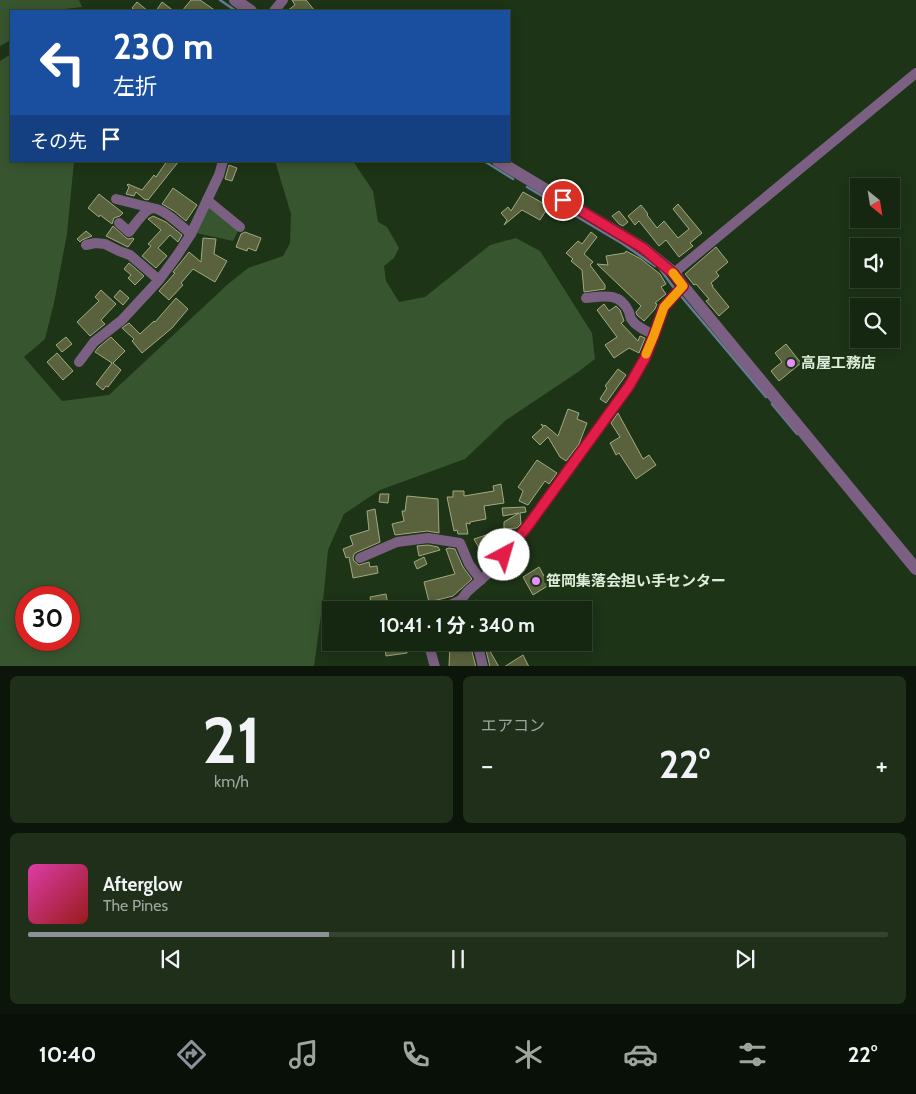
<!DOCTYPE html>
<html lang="ja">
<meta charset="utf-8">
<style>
:root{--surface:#162711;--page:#1f2f1a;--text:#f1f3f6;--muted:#9ea59f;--line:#354431;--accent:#8c9099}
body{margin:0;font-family:Cabin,"Noto Sans JP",sans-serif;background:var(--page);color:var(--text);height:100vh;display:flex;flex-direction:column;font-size:19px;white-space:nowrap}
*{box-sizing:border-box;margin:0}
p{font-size:16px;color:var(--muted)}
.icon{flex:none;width:28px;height:28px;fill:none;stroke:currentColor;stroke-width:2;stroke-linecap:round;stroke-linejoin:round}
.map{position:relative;height:666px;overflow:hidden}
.panel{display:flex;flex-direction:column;gap:10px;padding:10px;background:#0c1509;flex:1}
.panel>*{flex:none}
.hud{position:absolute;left:10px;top:10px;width:500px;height:152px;border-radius:0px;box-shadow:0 2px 12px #0003,0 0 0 1px var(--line);background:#1a4fa0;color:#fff;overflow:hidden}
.needle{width:32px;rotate:150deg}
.buttons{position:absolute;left:850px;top:178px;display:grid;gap:10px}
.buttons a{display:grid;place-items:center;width:50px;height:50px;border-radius:0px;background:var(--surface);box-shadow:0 2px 12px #0003,0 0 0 1px var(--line);font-size:25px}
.speed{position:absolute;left:15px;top:586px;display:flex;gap:10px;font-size:25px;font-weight:700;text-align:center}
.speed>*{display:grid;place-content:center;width:65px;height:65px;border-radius:50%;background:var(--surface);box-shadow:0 2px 12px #0003,0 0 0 1px var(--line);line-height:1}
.speed .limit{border:8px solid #d22;background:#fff;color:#111}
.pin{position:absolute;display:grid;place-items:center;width:42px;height:42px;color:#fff;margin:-21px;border:2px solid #fff;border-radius:50%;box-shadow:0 1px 5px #0007}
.me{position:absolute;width:55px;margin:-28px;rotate:39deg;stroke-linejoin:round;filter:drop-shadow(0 0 4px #0008)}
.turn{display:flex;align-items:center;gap:18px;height:105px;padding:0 20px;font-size:22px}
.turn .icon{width:65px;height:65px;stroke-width:2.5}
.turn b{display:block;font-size:35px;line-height:42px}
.then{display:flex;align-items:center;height:48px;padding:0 20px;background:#0003;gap:10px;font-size:19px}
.big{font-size:38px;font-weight:700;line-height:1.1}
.panel .widget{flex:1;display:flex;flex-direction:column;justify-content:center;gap:8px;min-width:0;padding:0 18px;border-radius:8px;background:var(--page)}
.panel .dial{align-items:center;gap:0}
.dial b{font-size:65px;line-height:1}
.song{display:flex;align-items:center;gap:15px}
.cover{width:60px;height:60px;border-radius:8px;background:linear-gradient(135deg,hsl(320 70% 55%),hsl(0 70% 35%))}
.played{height:5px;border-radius:2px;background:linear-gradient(90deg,var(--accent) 35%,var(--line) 35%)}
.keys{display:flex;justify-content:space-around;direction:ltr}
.heat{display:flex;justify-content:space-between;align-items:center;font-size:28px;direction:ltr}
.panel .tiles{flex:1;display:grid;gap:10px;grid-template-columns:1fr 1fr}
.widget:last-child{grid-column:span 2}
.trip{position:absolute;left:322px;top:601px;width:270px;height:50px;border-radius:0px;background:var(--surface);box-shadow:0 2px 12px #0003,0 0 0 1px var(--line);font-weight:700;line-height:50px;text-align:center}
.menu{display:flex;height:80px;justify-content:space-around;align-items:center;background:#091007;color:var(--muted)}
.menu .icon{width:35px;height:35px}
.menu .selected{color:var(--accent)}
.menu b{font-size:22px;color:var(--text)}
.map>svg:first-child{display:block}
</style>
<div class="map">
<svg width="916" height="667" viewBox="0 0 916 667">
<rect width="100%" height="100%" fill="#1d3417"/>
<g fill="#37562f" fill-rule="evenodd">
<polygon points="0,0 79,0 82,7 65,9 61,11 11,11 11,40 0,46"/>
<path d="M11,54V161H74L67,234L54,303L45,339L24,357L62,401L109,395L227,285L248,268L283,256L290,243L291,214L275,161H353L373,191L378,222L387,227L399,248L394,258L384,266L386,281L399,302L425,297L490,245L516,238L540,251L592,333L595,359L578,372L506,420L465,459L380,490L344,514L328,550L323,601L314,666H0V61ZM26,598H69V640H26Z"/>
<polygon points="207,206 238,231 233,241 196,233"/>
</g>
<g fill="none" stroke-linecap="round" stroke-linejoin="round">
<g stroke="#647c95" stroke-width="2.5">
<polyline points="220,0 236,11"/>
<polyline points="484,161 513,179"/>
<polyline points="527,187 623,244 655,266"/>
<polyline points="660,269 674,288"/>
<polyline points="680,295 766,397"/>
<polyline points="772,404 797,434"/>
</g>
</g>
<g fill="#59623c" stroke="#a0aa82">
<polygon points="191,0 200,0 216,11 182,11"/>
<polygon points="292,0 306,0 315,11 287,11 295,5"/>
<polygon points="137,2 148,11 136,11 132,8"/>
<polygon points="162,2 174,11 156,11"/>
<polygon points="167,161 179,161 148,200 144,199 136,192 134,196 126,194 129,187 127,185 128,184 142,190 154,175 156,177"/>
<polygon points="229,165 237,168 232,181 225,179"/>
<polygon points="173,188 197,205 186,221 174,211 162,204"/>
<polygon points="523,192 548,206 545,212 540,220 522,210 504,225 507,220 501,213 508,207 511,211"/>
<polygon points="99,194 123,213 120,216 114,218 112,224 100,215 99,217 88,208"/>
<polygon points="678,204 702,233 690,243 693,246 679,257 666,240 659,246 639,221 635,225 628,216 641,205 648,214 647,215 657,228 664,221 678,238 689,229 673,209"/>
<polygon points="619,211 628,222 623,226 619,224 612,216"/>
<polygon points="153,216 166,222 182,235 178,242 170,235 158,248 167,256 156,268 142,256 151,246 148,244 161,230 148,219"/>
<polygon points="113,226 125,237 128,239 133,238 134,239 128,247 106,236"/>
<polygon points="86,231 92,236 82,240 80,242 77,239"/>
<polygon points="245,232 261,238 256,251 248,248 247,251 236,247 241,234"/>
<polygon points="591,232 597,237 584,254 593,262 590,265 605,285 605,289 584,292 582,270 571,261 573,259 566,253 578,241 582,244"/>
<polygon points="203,238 216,239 214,254 227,261 215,282 193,269 181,283 183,285 169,300 159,291 175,273 173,272 189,252 201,262"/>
<polygon points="716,247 728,262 716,272 719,276 711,283 713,286 712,286 729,307 719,316 706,301 709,299 696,284 694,285 685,274"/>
<polygon points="626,251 641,259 660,274 666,284 661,287 666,294 655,303 657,304 655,309 644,321 637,315 636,312 641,306 597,264 608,265 606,256 625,253"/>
<polygon points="129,263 144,276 135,285 128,278 131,275 124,269"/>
<polygon points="101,290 116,304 101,320 105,324 90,336 77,322 99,301 95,297"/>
<polygon points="120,290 129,298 123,305 114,297"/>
<polygon points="176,298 188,309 172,328 142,353 132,341 134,339 122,328 129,323 140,334 154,321 155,322"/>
<polygon points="604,304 609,311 616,306 620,310 624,321 621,323 638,341 640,336 645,338 639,353 629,348 614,358 605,345 617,337 597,310"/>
<polygon points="66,337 72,344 62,352 56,345"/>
<polygon points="111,337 125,351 113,363 121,370 108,387 106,386 103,390 96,384 112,363 95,352 99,347"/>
<polygon points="786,344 801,363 779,381 771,371 782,362 775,353"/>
<polygon points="57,353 73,371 63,380 47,362"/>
<polygon points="618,369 626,375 606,403 600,399 607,388 605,386"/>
<polygon points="568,409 579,413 577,419 587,423 579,444 566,461 560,457 548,437 540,445 532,437 543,427 541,424 544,426 545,425 558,436"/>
<polygon points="618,413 643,459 649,455 656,465 636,479 619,453 616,455 610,443 620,437 611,423"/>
<polygon points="537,460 557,473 549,484 545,481 528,505 519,501 523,491 518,487"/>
<polygon points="501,484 504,503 484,506 486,519 470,522 470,524 466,523 468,534 458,534 457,530 454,531 447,497 453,497 453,491 464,491 464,496 494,491 493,486"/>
<polygon points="380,494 389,494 388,503 379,502"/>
<polygon points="407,496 438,499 439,533 427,531 395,535 392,524 404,521 402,511 405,511"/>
<polygon points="525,507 526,512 520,513 521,524 517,528 504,529 504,522 519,513 503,516 502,508"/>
<polygon points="375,509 380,542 357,552 354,554 353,558 354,561 359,565 369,562 370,567 377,566 378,573 353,578 349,557 346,558 343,549 353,545 350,536 369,530 367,511"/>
<polygon points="498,531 505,543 503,546 484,557 474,539"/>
<polygon points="428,545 438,547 440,550 419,556 417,546"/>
<polygon points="449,548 455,549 463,567 472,579 453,596 429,602 424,582 455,574 446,549"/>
<polygon points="424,557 427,564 417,569 414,562"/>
<polygon points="539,567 549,585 533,595 523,577"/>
<polygon points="386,594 389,610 372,610 370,597"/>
<polygon points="477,600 482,607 477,610 472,610 470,605"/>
<polygon points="384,642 392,642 392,644 400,642 419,642 420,650 407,651 407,653 386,656"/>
<polygon points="450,642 463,642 463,649 471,648 476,667 449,667"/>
<polygon points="485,646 487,646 499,667 490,667"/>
<polygon points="523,655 529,667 504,667"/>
</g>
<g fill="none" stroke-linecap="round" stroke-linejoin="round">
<g stroke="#7c6083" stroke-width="10">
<polyline points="274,11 283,0"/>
<polyline points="116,199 152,208"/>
<polyline points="207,200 240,227"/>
<path d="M119,223L129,232C134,226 141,215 148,210C158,202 182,227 191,234"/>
<polyline points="86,245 95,243 105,244 119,251 130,255 159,280"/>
<polyline points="674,273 916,73"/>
<path d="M586,298C604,296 620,292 629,312C630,315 630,318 632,320C636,327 647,331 654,335"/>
<polyline points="79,362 94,342 122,320 159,280 178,254 191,234 219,175 223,161"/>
<polyline points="360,558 397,542 428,538 460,543 469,564 481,580"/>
<polyline points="439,610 461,600"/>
<polyline points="464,610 461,600 467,592 492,570 527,527 606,418 629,386 645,357 654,335 663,307 683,286"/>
<polyline points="428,642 435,667"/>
<polyline points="477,642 483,667"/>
</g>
<g stroke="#7c6083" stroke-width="12">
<polyline points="235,0 251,11"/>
<polyline points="498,161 643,248 674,273 683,286 916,569"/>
</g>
</g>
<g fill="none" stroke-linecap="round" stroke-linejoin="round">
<g stroke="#92132f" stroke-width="12">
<polyline id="route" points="504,555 527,527 629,386 645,358 654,335 664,307 683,286 674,274 643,248 563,200"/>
</g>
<use href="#route" stroke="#e11d48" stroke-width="9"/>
<polyline stroke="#f59e0b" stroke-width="9" points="646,354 654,335 664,307 683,286 673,273"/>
</g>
<g fill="#e88eff" stroke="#1d3417" stroke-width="2">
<circle cx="791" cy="363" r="5"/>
<circle cx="536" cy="581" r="5"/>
</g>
<g text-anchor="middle" stroke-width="5" stroke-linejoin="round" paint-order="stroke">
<g font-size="15" font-weight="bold" fill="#deedda" stroke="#1d3417" text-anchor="start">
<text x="801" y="368">高屋工務店</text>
<text x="546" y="586">笹岡集落会担い手センター</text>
</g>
</g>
</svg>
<div class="buttons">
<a><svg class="needle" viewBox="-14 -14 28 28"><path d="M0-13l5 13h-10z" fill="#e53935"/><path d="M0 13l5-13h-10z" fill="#9ea59f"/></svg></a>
<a><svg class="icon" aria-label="sound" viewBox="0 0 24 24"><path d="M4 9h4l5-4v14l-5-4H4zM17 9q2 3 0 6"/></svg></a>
<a><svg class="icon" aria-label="search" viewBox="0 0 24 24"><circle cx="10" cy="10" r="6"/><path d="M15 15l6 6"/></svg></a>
</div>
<div class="speed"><div class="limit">30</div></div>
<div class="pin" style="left:563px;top:200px;background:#d93025"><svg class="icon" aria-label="arrive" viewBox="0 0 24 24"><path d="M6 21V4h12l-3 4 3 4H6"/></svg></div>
<svg class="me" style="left:504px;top:555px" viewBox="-20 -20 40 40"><circle r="19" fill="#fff"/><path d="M0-13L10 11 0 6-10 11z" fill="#e11d48"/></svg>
<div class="trip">10:41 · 1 分 · 340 m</div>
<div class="hud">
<div class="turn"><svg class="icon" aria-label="left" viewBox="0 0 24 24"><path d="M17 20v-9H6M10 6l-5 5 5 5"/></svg><div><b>230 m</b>左折</div></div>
<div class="then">その先<svg class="icon" aria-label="arrive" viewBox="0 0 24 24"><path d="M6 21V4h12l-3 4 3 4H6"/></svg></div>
</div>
</div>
<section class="panel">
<div class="tiles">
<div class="widget dial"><b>21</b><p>km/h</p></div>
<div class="widget"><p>エアコン</p>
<div class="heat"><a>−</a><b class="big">22°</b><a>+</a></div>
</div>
<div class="widget">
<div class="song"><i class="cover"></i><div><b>Afterglow</b><p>The Pines</p></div></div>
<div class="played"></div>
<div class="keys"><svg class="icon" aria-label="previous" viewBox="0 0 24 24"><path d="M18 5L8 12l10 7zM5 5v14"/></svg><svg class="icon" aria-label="pause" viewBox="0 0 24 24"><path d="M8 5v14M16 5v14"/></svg><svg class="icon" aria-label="next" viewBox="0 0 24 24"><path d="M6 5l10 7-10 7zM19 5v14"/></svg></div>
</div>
</div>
</section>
<nav class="menu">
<b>10:40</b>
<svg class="icon selected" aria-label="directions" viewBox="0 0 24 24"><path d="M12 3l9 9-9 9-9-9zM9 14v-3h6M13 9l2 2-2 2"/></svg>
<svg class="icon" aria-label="music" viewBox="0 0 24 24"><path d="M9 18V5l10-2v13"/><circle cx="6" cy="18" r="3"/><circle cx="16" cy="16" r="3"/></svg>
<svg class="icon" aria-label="phone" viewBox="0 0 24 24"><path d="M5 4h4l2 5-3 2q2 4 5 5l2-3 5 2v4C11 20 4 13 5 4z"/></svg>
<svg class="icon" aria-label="climate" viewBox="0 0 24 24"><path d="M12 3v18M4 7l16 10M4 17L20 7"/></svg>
<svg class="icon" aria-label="car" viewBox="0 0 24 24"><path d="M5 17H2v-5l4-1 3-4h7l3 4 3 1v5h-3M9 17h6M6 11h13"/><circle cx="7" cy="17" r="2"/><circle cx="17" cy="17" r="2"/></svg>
<svg class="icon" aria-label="filters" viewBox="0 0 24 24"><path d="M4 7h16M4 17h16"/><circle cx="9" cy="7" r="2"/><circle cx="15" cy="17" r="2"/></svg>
<b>22°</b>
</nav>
